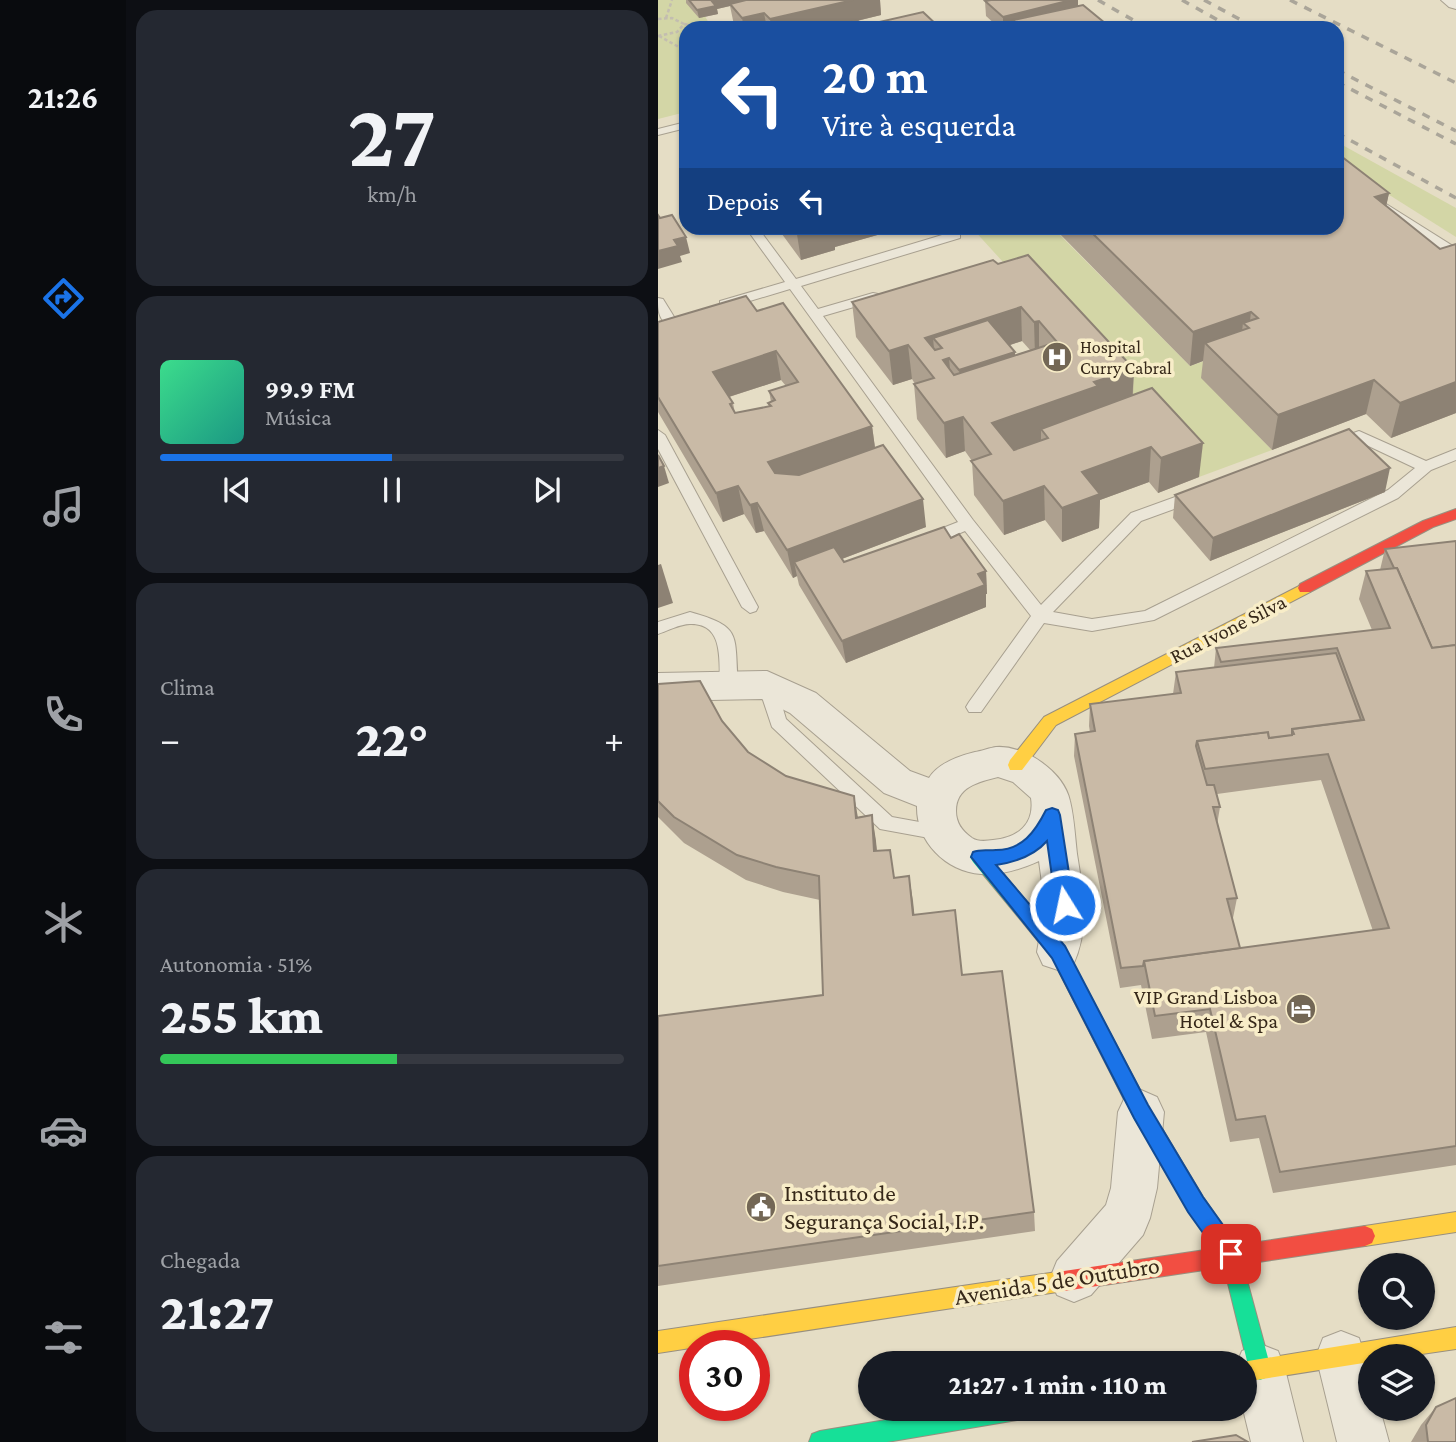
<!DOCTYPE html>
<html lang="pt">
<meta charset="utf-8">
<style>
:root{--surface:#171b24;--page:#242831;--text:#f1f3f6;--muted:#9ea1a6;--line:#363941;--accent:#1a73e8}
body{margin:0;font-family:"Crimson Pro",serif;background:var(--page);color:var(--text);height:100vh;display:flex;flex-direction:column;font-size:26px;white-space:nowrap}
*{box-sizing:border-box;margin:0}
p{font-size:23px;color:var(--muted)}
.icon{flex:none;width:38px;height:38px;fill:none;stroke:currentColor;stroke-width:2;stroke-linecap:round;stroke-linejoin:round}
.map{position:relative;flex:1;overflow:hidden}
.panel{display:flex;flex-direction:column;gap:10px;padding:10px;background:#0d0f14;width:532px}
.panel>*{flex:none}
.guide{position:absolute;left:21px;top:21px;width:665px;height:214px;border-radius:21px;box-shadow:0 2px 5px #0004;background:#1a4fa0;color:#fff;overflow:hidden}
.tools{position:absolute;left:700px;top:1253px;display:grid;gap:14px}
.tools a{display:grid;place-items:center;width:77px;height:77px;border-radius:50%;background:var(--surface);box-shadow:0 2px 5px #0004;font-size:35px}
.speed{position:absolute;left:21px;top:1330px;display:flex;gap:14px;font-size:35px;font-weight:700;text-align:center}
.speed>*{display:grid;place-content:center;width:91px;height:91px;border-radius:50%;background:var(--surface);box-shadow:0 2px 5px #0004;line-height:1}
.speed .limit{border:10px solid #d22;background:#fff;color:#111}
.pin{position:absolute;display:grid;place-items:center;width:60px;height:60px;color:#fff;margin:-30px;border-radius:14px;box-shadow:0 4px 10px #0006}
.me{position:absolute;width:77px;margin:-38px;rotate:350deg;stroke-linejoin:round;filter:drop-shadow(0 0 5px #0008)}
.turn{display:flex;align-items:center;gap:24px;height:147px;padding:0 28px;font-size:32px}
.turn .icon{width:91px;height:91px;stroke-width:2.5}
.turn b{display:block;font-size:49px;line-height:60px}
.then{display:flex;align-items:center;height:66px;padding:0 28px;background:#0003;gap:14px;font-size:26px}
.big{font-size:52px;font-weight:800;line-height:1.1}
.panel .card{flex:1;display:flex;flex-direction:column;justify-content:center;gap:10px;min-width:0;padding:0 24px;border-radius:21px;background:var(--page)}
.panel .dial{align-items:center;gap:0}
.dial b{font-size:91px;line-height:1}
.song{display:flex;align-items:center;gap:21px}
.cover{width:84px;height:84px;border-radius:10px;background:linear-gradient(135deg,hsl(150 70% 55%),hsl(170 70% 35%))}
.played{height:7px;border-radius:4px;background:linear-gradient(90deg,var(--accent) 50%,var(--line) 50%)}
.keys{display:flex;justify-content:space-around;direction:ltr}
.heat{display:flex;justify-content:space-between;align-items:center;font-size:38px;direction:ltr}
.charge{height:10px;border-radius:5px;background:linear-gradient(90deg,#34c759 51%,var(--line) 0)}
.trip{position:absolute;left:200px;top:1351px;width:399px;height:70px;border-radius:35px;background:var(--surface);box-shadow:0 2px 5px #0004;font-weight:800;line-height:70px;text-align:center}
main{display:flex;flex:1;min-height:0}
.dock{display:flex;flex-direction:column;width:126px;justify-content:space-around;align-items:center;background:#090b0e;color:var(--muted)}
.dock .icon{width:49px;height:49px}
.dock .on{color:var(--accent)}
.dock b{font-size:32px;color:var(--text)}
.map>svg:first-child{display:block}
</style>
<main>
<nav class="dock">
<b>21:26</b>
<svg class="icon on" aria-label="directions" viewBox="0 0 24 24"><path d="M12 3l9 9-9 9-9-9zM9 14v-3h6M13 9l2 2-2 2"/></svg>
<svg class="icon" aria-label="music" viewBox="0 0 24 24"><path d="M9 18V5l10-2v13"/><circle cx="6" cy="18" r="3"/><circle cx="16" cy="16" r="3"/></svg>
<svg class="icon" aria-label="phone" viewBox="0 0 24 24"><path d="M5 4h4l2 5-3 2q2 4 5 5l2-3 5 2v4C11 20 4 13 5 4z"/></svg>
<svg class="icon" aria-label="climate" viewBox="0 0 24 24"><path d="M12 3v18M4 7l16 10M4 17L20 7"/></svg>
<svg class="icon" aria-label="car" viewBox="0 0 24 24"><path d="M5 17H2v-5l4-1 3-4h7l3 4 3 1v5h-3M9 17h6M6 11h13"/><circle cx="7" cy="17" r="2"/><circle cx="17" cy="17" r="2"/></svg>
<svg class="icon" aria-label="filters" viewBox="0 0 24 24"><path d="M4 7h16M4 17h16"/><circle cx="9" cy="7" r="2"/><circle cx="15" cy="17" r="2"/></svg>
</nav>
<section class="panel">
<div class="card dial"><b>27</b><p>km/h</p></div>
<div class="card">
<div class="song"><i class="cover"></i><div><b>99.9 FM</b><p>Música</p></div></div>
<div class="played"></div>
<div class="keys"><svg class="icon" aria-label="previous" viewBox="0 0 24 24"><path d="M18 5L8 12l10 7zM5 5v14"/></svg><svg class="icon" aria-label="pause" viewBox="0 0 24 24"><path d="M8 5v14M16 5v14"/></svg><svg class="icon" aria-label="next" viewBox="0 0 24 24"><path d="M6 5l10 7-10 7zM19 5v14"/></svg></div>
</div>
<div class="card"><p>Clima</p>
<div class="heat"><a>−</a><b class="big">22°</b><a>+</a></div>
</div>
<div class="card"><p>Autonomia · 51%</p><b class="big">255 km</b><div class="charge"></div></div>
<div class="card"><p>Chegada</p><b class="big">21:27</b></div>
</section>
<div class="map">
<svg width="798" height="1442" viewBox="0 0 798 1442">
<rect width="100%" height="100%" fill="#e5ddc5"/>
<g fill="#d3d6a6">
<polygon points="0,0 37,0 54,28 28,28 28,112 0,119"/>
<polygon points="679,142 798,208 798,237 679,162"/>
<polygon points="314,228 395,228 532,366 589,346 544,378 614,450 541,477"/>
</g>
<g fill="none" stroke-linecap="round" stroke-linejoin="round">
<g stroke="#a8a090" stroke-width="2">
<g id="lane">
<polygon points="28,122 28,128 0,135 0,129"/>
<polygon points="725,202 798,248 798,258 721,209 721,203"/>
<polygon points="88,228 100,228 138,279 294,232 302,232 302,238 143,286 160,309 215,293 220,294 220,300 165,316 315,520 383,605 473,513 531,492 541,492 544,496 541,500 483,521 395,612 434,619 487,611 730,490 757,468 700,441 678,449 673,447 671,444 673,441 701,431 768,461 798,449 798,460 773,470 740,498 496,620 434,631 386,623 323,712 311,712 308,707 311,702 373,616 307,531 274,545 262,545 260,541 262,537 300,522 132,289 72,307 62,307 62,301 127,282"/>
<path d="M0,298L5,299L18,320L16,323L11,324C0,321 0,308 0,298Z"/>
<polygon points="0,430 7,435 100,607 98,611 92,613 84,607 0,449"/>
<path d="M32,612C85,627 76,634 80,684L77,689H65L62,684C61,660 66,623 32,624C22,624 9,631 0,634V622Z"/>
<polygon points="109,678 115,680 118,685 128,719 234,817 289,827 291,832 289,837 282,840 222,829 114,727 100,685 103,680"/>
</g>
</g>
<g stroke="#a8a090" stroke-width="2">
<g id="street">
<polygon points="783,0 798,0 798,9 791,7"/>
<path d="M109,671L158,693L252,771L271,778C280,763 301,756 317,752C324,751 331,748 338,747C367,745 406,772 412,801C416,817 417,836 419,854C425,892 432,929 415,965L400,970L385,965L379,952L387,905L381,861C363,869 342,876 323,874C287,871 258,841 259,806L226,793L132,713L104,699L0,701V673ZM340,777L355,782L373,798C377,824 360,838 335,840C328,841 320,842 314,838C304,831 298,823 298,811C298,787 320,782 340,777Z"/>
<polygon points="483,1090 499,1097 506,1112 499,1188 492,1218 485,1235 433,1295 416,1302 399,1295 392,1278 399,1261 448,1205 453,1188 460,1112 467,1097"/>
<polygon points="683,1331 701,1338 712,1371 712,1409 722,1409 731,1442 679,1442 658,1356 665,1338"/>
<polygon points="602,1344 620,1351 627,1369 645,1442 593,1442 585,1409 586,1363 579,1363 584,1351"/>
</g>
</g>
<g stroke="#988f7f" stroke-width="2">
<g id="fast">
<polygon points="321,850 327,852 406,946 490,1105 545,1197 580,1247 613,1369 610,1377 602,1380 594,1377 591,1369 564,1259 531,1211 476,1119 394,958 315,862 312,857 315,852"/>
<polygon points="294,1409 370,1409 367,1417 359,1420 229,1442 151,1442 154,1434 162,1431"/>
</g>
</g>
<g stroke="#988f7f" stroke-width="2">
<g id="slow">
<polygon points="647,583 652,584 654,588 652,592 398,725 364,770 352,770 350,765 352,760 386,717"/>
<polygon points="798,1212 798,1232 707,1246 700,1243 697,1236 700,1229 707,1226"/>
<polygon points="406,1271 413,1274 416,1281 413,1288 406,1291 0,1353 0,1331"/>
<polygon points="798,1327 798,1349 750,1356 712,1356 712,1362 586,1382 586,1363 578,1363"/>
</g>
</g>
<g stroke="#988f7f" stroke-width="2">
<g id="jam">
<polygon points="798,509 798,519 775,527 652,592 642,592 640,588 642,584 765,521"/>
<polygon points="707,1226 714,1229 717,1236 714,1243 707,1246 406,1291 399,1288 396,1281 399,1274 406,1271"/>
</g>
</g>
<g stroke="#c3bdb0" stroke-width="2.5" stroke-dasharray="3.5 2.5" stroke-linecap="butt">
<polyline points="8,18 14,0"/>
<polyline points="0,19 14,18 26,24 19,32 0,36"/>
<polyline points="26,24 53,28"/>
<polyline points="1,36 28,51"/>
</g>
<use href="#lane" fill="#ebe6d8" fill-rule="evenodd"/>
<use href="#street" fill="#ebe6d8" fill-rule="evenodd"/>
<use href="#fast" fill="#16e098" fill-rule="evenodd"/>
<use href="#slow" fill="#ffcf43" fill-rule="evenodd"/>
<use href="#jam" fill="#f24e42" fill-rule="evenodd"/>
<g stroke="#aaa599" stroke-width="3.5" stroke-dasharray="8 8" stroke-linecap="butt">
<polyline points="440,0 489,28"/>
<polyline points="524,0 574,28"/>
<polyline points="546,0 598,28"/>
<polyline points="632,0 798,83"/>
<polyline points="679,70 798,131"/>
<polyline points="679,82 798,144"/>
<polyline points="679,133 798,198"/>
</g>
</g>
<g fill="#ada08f" fill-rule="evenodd">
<polygon points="28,0 222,0 223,15 199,21 204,26 282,28 78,28 76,25 72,6 59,9 60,14 41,18 28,3"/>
<polygon points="333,0 420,0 420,6 339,26 328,16 327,1"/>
<polygon points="731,193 728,206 782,249 798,244 798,413 733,438 708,414 614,450 543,378 545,361 532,366 396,228 679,228"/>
<polygon points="121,228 244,228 177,247 177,250 143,260 121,230"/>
<path d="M340,264L476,369L475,395L541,477L500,493L491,482L442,500L441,528L404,542L387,520L346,535L316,495L314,461L307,451L288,458L259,419L256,384H257L254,379L235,385L198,337L194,302ZM364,341L372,350L357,355L352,345Z"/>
<path d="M99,311L214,426L217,448L268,527L184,559L186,562L293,538L328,571L329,594H328V607L188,663L141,585L139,576L135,578L106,531L98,533L86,514L65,522L0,412V322ZM123,380L128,386L111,391L113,402L110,403L111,407L77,413L75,403L71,397Z"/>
<polygon points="727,492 552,561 515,518 517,495"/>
<path d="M798,541V1165L615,1193L601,1138L572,1142L548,1032L494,1039L483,985L462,988L416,756L417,734L432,732L431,726L432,704L515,694L518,672L556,668L558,648L714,630L701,599L708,571L722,570L727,549ZM663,780L715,931L582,948L574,919L575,918L579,898L559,825L562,807L559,794Z"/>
<polygon points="0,684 64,721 90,752 128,776 200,817 214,815 219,851 237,878 251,876 256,915 304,975 376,1212 377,1231 0,1286 0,1016 165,995 162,900 125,892 88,880 26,843 0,817"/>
<polygon points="778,1407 798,1442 753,1442 763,1425"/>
</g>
<g fill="#8d8274">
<polygon points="54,0 89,0 72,4 72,6 59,9 60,14 41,18 39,10 56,6"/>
<polygon points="195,0 222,0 223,15 169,28 113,28 112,19"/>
<polygon points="413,0 420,0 420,13 357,22 355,20 355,28 345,28 345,17"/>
<polygon points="106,13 109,28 86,28 84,18"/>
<polygon points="731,193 724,226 717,197"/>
<polygon points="138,228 244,228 177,247 177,250 143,260"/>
<polygon points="28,237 32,253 22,256 24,262 0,269 0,251 16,240"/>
<polygon points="363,307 364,341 296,364 291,358 294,393 287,395 284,348 275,338 278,369 267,338"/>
<polygon points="593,312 589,346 591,328 585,323 582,348 547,343 545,361 532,366 535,332"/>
<polygon points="381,321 381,355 377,356 376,322"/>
<polygon points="250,345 254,379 235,385 231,351"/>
<polygon points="118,351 123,380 61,400 55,372"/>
<polygon points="357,352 358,387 304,405 301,370"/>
<polygon points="476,369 474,403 383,429 383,440 336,457 334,423 436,382"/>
<polygon points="716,380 708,414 614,450 620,415"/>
<polygon points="798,382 798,413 733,438 742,403"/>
<polygon points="305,417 307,451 288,458 286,423"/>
<polygon points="214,426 218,455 116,491 110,462"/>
<polygon points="545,443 541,477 500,493 503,458"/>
<polygon points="493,447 491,482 442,500 441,528 404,542 404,508 424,472"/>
<polygon points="6,466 11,483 0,487 0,468"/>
<polygon points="732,468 727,492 552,561 555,538"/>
<polygon points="80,486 86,514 65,522 58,493"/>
<polygon points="386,486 387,520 346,535 345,501"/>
<polygon points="265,499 268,527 144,574 136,562 139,576 135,578 129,550"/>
<polygon points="99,503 106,531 98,533 92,505"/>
<polygon points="3,564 15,603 0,608 0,565"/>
<polygon points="328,571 329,594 328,594 328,607 188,663 184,641"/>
<polygon points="196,796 201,823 198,818"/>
<polygon points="214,815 218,841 221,876 216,851"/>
<polygon points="251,876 255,901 259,940 255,915"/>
</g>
<g fill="#c9baa6" stroke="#8d8274" stroke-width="2" fill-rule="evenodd">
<polygon points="31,0 53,0 58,6 39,10"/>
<polygon points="88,0 195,0 112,19 106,13 84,18 72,4"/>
<polygon points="333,0 413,0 345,17 327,1"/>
<polygon points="425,5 453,28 333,28 357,22 355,20"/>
<polygon points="265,12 282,28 167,28 199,20 204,26"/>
<polygon points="679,153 731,193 717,197 782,249 798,244 798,382 742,403 716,380 620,415 547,343 591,328 585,323 600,318 593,312 535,332 429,228 679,228"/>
<polygon points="0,215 2,218 14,215 28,237 16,240 20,246 0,251"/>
<path d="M370,255L476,369L436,382L440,386L334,423L356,450L390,438L383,429L494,388L545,443L503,458L493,447L424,472L442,494L404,508L386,486L345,501L313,461L333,454L305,417L286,423L256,384L276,378L250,345L231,351L194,302L335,260L340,264ZM363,307L376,322L381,321L399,342L296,375L285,360L291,358L301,370L357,352L330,320L275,338L284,348L277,350L267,338Z"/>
<path d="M88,296L99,311L125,303L214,426L110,462L117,473L141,475L225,445L265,499L129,550L99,503L92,505L80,486L58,493L0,397V322ZM118,351L140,382L111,391L117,400L110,403L113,406L77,413L72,404L75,403L55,372Z"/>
<polygon points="691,429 732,468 555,538 517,495"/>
<polygon points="0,455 6,466 0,468"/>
<polygon points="286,527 293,538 301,534 328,571 320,574 327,585 184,641 136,562 176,547 186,562"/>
<polygon points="798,541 798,645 774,648 739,568 736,568 727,549"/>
<polygon points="739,568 774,648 798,645 798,1146 622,1172 607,1116 578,1120 552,1009 497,1016 486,961 731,928 670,754 547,769 539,741 610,732 611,738 636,734 634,729 706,720 679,648 563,662 558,648 732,628 708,571"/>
<polygon points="678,653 703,720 634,729 634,735 611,738 610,732 539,741 538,746 549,785 556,785 562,807 555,807 579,898 569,899 582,948 486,961 485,966 463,968 417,734 437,731 432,704 523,693 518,672"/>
<polygon points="42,681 64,721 90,752 128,776 196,796 198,818 214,815 216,851 232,850 236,878 251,876 255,915 297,910 304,975 344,971 376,1212 0,1266 0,1016 165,995 161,876 118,867 79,855 16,817 0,801 0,684"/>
<polygon points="798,1398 798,1442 770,1442 768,1425 778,1407"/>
<polygon points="578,1435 590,1442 534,1442"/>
</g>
<path fill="#1a73e8" stroke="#114b97" stroke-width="2" d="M394,808L400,810L402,815L416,905L413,910L407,913L401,910L398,905L389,841C376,856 358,862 338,865L407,946L490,1105L545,1197L580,1246L583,1254L580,1261L573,1264L565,1261L530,1212L476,1118L394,958L313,857L315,852C323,849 329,851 338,850C364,850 377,832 388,810Z"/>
<defs>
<g id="hospital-disc" transform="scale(1.575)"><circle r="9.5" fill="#736755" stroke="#f8edc8"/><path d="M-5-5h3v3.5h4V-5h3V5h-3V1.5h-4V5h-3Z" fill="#fff"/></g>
<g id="hotel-disc" transform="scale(1.575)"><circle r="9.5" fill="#736755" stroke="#f8edc8"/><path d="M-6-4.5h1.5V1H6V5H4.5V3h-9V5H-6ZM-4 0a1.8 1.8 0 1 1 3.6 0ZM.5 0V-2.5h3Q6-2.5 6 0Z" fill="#fff"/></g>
<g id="civic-disc" transform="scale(1.575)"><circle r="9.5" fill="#736755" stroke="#f8edc8"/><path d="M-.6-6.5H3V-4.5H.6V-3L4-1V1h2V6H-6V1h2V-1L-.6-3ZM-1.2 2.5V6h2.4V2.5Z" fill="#fff"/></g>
</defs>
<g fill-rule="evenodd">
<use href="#hospital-disc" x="399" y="357"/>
<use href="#hotel-disc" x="643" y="1009"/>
<use href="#civic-disc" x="103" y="1207"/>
</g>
<g text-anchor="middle" stroke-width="7" stroke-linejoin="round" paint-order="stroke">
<g font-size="18" fill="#362819" stroke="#f8edc8" text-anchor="start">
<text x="422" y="353">Hospital<tspan x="422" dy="21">Curry Cabral</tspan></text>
</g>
<g font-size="21" fill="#362819" stroke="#f8edc8">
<text transform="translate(570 629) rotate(-27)" y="7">Rua Ivone Silva</text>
</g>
<g font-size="21" fill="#362819" stroke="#f8edc8" text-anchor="end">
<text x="620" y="1004">VIP Grand Lisboa<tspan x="620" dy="24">Hotel &amp; Spa</tspan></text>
</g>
<g font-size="24" fill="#362819" stroke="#f8edc8" text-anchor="start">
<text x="126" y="1201">Instituto de<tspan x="126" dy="28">Segurança Social, I.P.</tspan></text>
</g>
<g font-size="24" fill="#362819" stroke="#f8edc8">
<text transform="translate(399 1281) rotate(-9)" y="8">Avenida 5 de Outubro</text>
</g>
</g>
</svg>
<div class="tools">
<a><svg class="icon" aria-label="search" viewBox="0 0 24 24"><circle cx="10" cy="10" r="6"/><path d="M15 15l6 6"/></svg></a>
<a><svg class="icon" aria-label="layers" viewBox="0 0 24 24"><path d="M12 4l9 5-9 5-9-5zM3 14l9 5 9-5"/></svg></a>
</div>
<div class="speed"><div class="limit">30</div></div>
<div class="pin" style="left:573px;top:1254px;background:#d93025"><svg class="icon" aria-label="arrive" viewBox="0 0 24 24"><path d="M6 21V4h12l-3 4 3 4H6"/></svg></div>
<svg class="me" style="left:407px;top:905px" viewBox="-20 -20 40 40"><circle r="17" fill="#1a73e8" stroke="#fff" stroke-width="3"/><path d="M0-11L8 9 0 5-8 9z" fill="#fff"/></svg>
<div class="trip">21:27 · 1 min · 110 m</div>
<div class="guide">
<div class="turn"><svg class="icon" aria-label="left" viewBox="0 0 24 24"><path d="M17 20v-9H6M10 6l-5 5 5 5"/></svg><div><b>20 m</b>Vire à esquerda</div></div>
<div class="then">Depois<svg class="icon" aria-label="left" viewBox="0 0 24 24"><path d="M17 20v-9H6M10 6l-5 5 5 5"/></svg></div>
</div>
</div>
</main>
